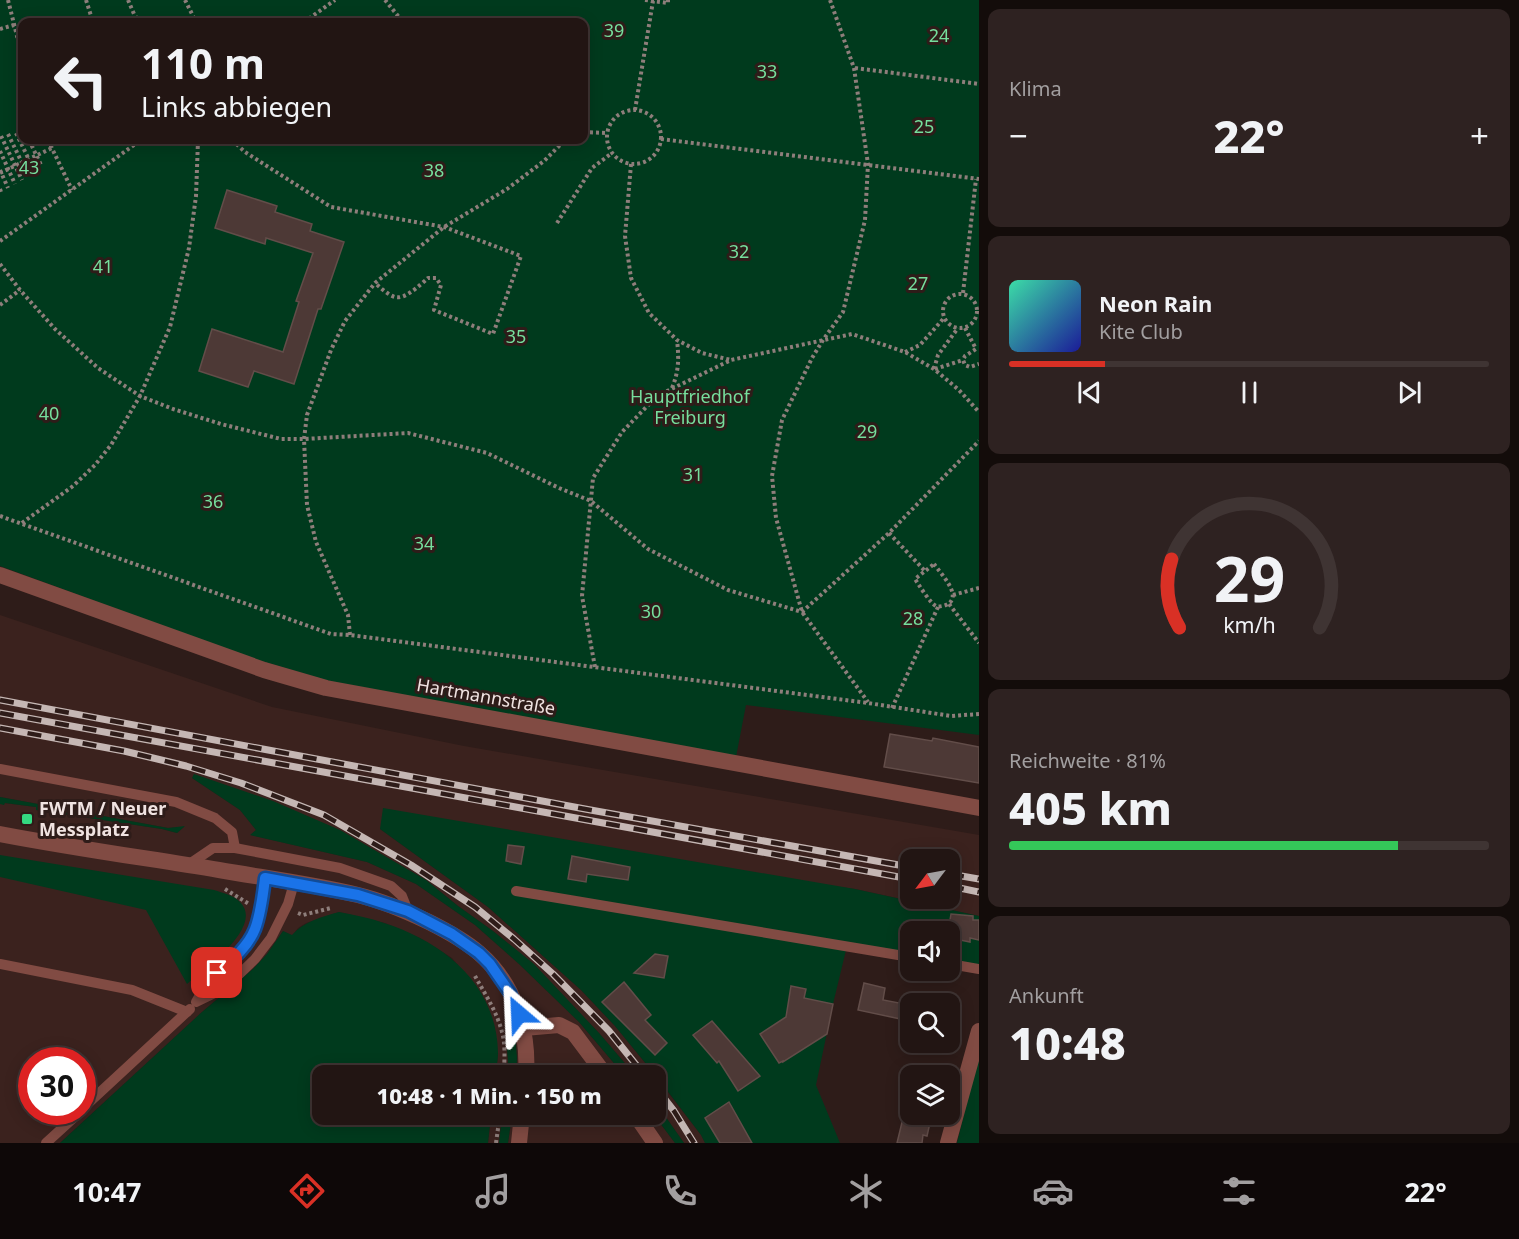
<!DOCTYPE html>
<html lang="de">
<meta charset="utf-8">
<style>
:root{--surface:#221513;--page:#2e2221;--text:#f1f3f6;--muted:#a29fa0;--line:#3f3433;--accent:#d93025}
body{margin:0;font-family:"Noto Sans",sans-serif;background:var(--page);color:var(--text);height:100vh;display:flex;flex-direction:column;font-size:22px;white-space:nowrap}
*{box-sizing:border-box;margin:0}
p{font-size:20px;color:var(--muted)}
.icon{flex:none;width:33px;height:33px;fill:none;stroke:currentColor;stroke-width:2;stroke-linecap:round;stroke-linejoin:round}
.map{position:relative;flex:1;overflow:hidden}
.side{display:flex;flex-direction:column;gap:9px;padding:9px;background:#130c0a;width:540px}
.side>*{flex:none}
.hud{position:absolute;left:18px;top:18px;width:570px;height:126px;border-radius:12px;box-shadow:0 3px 15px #0003,0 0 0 2px var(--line);background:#221513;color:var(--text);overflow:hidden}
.needle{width:39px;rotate:238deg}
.fabs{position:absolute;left:900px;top:849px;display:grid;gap:12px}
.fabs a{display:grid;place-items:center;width:60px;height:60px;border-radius:12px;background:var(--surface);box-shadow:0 3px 15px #0003,0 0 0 2px var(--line);font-size:30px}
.speed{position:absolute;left:18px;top:1047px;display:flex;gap:12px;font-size:30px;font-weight:700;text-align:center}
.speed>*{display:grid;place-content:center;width:78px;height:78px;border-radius:50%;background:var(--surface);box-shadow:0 3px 15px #0003,0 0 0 2px var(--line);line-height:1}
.speed .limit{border:9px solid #d22;background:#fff;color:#111}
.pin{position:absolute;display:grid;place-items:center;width:51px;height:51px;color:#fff;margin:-26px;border-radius:12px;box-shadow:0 3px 9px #0006}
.me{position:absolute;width:66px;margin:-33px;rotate:334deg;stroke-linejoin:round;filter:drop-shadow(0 0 4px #0008)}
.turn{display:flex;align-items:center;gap:21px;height:126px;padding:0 24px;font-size:27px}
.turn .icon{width:78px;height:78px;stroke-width:2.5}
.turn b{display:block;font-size:42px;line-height:51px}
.big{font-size:45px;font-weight:800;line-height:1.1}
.side .card{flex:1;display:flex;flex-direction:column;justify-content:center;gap:9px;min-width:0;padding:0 21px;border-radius:12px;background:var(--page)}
.side .dial{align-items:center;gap:0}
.dial svg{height:156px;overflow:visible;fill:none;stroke:var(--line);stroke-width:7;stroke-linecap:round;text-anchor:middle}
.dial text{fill:var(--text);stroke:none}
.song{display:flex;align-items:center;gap:18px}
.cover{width:72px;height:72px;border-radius:9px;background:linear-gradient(135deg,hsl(160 70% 55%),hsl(240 70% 35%))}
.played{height:6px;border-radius:3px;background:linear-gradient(90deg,var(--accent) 20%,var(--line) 20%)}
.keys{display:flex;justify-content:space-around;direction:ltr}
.heat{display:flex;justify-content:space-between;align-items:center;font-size:33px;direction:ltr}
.charge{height:9px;border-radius:4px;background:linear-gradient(90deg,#34c759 81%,var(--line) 0)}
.trip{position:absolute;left:312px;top:1065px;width:354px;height:60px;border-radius:12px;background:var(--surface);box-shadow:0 3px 15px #0003,0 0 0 2px var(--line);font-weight:800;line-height:60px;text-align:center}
.tabs{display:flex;height:96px;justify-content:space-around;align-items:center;background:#0e0808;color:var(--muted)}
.tabs .icon{width:42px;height:42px}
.tabs .selected{color:var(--accent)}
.tabs b{font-size:27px;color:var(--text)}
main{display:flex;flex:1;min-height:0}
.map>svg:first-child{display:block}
</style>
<main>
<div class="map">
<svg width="979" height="1143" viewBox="0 0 979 1143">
<rect width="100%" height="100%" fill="#2e1c19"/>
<g fill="#3b221e" fill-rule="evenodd">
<path d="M0,615L272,707L464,746L979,835V916L855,889L380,829L488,907L581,990L615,1026L655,1075H635L599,1033L534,965L493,931L458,906L426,880L339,830L192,778L240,810L256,830L251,835L367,862L416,884L475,925L519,964L579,1022L624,1075H516L517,1058L515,1035L510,1033L506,1036L508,1062L506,1075H496L498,1053L495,1031L489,1011L482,994L452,958L420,938L385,923L339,912L306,923L298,928L292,936L283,931L267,954L253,969L202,1012L60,1143H0V804H4V803L36,807V810L162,829L177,833L184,827L168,828L0,797ZM910,860H950V898H910ZM32,1060H82V1112H32Z"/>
<polygon points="656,1077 701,1135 705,1143 684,1143 656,1103"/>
<polygon points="512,1114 654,1115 675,1143 508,1143"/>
<polygon points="491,1115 502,1115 499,1143 488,1143"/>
</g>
<g fill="#003a1d" fill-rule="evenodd">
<path d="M0,0H979V735L746,705L736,757L329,681L245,656L0,566ZM22,22H584V140H22Z"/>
<polygon points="194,774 273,801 340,830 426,880 458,906 493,931 534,964 599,1033 635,1075 624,1075 579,1022 519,964 475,925 416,884 367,862 250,835 256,830 240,810 192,778"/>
<polygon points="0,797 168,828 185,826 177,833 162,829 36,810 36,807 5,803 4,805 0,804"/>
<polygon points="383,808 855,889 979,916 979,966 950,961 950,932 910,932 910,956 847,946 833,1004 816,1085 840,1143 705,1143 701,1135 656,1076 615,1026 581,990 488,907 380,829"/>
<path d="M0,855L214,890C223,893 233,895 240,902C265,927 203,970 187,984L146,910L0,877Z"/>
<path d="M339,912C354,915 370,918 384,923C444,942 497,985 498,1053C498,1060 496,1068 496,1075L322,1076V1114L491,1115L488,1143H60L202,1012L253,969L267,954L283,931L292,935C304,921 322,917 339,912Z"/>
<polygon points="509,1033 515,1035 517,1058 516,1075 506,1075 508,1062 506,1035"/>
<polygon points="979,1052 979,1143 957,1143"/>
<polygon points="656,1103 684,1143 675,1143 654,1115 656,1114"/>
<polygon points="502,1115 512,1115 508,1143 499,1143"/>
</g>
<g fill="#4d3936" stroke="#624d49" stroke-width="1.5">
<polygon points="227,190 277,206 275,212 312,224 310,231 344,242 321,309 318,309 294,384 254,371 248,387 199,371 212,329 283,352 299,302 296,301 313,253 266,238 265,244 215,228"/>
<polygon points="890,734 932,741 933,738 979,747 979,783 884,767"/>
<polygon points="508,845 524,847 521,864 506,861"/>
<polygon points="572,856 630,867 628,880 587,874 586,882 568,879"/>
<polygon points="951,914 973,916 973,920 979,920 979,940 970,938 970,942 950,938 950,932 948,932"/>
<polygon points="655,954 668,956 664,978 634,973"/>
<polygon points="624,982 651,1015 645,1020 667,1043 655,1055 602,1002"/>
<polygon points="864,983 885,988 883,1000 910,1005 910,1021 858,1010"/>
<polygon points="791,986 806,989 804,998 833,1004 827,1034 783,1062 783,1061 779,1063 760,1034 786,1017"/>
<polygon points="712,1021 760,1076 738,1091 719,1061 717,1063 693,1035"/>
<polygon points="729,1102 752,1143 720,1143 705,1118"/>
<polygon points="904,1114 932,1114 927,1136 923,1135 922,1143 897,1143"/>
</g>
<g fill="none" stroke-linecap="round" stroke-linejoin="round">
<g stroke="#8e7e7b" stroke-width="4" stroke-dasharray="3 3" stroke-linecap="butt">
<polyline points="8,0 22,56"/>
<polyline points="86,0 93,22"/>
<polyline points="128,0 134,14 139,22"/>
<polyline points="185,0 196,22"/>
<polyline points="385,0 403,22"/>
<polyline points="645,0 668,3 668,0"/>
<polyline points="830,0 854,68 868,164 865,220 843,312 823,340 812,358 782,420 772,476 776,518 802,612 868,702"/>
<polyline points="304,22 335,0"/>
<polyline points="0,29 14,25"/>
<polyline points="855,68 979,84"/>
<polyline points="635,110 653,1"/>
<circle cx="634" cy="137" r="27"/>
<polyline points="584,132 607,133"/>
<polyline points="16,133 35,172"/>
<polyline points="8,134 28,175"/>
<polyline points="1,136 22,180"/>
<polyline points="661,139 979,179"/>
<polyline points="29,140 42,167"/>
<polyline points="48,140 72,190"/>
<path d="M232,140L245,152L331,207L444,227L521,256L493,334L434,310L441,285L436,278H428C421,284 405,300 395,297C388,295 381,288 375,283"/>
<polyline points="0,151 15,184"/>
<polyline points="631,164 625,236 631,278 649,313 677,340 702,353 731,360"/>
<polyline points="0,170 8,188"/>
<polyline points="0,173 52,148"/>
<polyline points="0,189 1,192"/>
<polyline points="557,223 592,168 612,153"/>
<polyline points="0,241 141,140"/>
<polyline points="0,264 20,290 55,329 98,368 140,396 173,409 221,424 281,439 304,439 408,433 487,453 559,488 591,501 648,549 728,590 802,612 889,533 979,441"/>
<polyline points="963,293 976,179"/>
<circle cx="960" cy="311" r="17"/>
<polyline points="0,305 20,290"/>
<polyline points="965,328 976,349 965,356 963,360 965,365 970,367 979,364"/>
<polyline points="905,352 920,345 944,318"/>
<polyline points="934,369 938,355 958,328"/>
<polyline points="935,369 963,360"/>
<path d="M672,388C679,371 679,358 677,340"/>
<polyline points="0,516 331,634 350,635 868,703 951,716 979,714"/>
<polyline points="22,523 73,486 95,465 111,445 140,396 170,327 189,248 196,196 198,140"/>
<polyline points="889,533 925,571"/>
<path d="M934,564C941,574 964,597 946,605C943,606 939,607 936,606C930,603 919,585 915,579Z"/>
<polyline points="953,595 979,588"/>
<polyline points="949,604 979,643"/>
<polyline points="350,635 348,615 316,542 307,505 304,439 307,415 331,350 345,321 375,283 444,227 507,189 544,161 565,140"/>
<polyline points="595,667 582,596 593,478 622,432 657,396 731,360 852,334 905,352 934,369 959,390 979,412"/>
<polyline points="892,708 938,607"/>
<polyline points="225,889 249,904"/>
<polyline points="298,913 303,915 331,908"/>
<path d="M475,976C485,994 497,1012 502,1032C506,1046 504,1062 504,1076"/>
<polyline points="496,1143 500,1114"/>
</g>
<g stroke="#814b43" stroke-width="10">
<polyline points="0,769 176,802 215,818 232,832 235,848"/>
<polyline points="188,865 213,848 235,848 340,868 391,886 402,896 408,911"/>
<polyline points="265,877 261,906 254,931 244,946 227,964 208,981 196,1002 225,988 255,959 271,938 288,904 294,883"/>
<polyline points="516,891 910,957"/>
<polyline points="0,964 132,990 187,1012"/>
<polyline points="950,964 979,969"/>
<polyline points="82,1109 190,1009"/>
<polyline points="46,1143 80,1112"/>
</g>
<g stroke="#814b43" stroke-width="16">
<path d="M0,834C73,848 146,858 219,870C265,878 312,884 358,895C383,901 406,911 429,922C447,931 464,940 479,953C515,984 529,1030 526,1076"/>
<polyline points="524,1028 559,1025 573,1032 606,1076"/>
<polyline points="635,1114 655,1143"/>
<polyline points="519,1143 522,1114"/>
<polyline points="948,1143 979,1031"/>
</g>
<polyline stroke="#814b43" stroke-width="16" points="0,575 264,670 326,688 979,808"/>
<g stroke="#c5b7b4" stroke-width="7">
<g id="rail">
<polyline points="0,700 585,809 910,867"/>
<polyline points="0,713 910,879"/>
<polyline points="0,728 124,751 186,766 241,783 324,815 411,865 475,907 514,939 553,974 609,1031 645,1076"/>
<polyline points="950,874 979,879"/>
<polyline points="950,886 979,892"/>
<polyline points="656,1088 674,1111 694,1143"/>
</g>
</g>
<use href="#rail" stroke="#2e1c19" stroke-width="4.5" stroke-dasharray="14" stroke-linecap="butt"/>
</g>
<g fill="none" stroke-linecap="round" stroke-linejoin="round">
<g stroke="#114b97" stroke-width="15">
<path id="route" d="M217,973C231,961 248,947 255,929C261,913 263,895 265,878L358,895L408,911L452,934L479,953L490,964L510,993L519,1014"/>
</g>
<use href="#route" stroke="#1a73e8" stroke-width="10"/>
</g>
<rect fill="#34d881" stroke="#2e1c19" stroke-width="2" x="21" y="813" width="12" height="12" rx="3"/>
<g text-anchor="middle" stroke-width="6" stroke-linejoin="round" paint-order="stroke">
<g font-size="18" fill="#76df9d" stroke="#2e1c19">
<text x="614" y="37">39</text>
<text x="939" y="42">24</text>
<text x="767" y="78">33</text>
<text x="924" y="133">25</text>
<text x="29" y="174">43</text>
<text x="434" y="177">38</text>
<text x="739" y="258">32</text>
<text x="103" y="273">41</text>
<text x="918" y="290">27</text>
<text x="516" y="343">35</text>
<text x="690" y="403">Hauptfriedhof<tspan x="690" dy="21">Freiburg</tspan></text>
<text x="49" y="420">40</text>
<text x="867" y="438">29</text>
<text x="693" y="481">31</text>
<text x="213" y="508">36</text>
<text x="424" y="550">34</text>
<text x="651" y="618">30</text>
<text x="913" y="625">28</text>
</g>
<g font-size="18" fill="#f0e3e1" stroke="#2e1c19">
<text transform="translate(486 697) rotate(10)" y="6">Hartmannstraße</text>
</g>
<g font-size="18" font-weight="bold" fill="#f0e3e1" stroke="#2e1c19" text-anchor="start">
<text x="39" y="815">FWTM / Neuer<tspan x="39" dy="21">Messplatz</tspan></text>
</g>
</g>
</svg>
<div class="fabs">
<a><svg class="needle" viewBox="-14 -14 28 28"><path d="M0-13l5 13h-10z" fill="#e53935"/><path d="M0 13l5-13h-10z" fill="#a29fa0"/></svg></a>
<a><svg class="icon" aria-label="sound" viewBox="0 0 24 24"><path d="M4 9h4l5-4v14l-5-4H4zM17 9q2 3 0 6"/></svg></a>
<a><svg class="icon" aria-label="search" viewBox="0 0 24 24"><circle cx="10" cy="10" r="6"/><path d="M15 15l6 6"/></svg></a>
<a><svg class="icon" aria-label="layers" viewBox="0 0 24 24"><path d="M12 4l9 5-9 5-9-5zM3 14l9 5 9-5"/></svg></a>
</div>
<div class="speed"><div class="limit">30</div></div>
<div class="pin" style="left:217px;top:973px;background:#d93025"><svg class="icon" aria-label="arrive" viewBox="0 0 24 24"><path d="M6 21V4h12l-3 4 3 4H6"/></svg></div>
<svg class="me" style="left:519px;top:1014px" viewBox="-20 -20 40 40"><path d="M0-17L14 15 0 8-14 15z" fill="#1a73e8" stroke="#fff" stroke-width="4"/></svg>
<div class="trip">10:48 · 1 Min. · 150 m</div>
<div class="hud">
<div class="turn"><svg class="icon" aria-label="left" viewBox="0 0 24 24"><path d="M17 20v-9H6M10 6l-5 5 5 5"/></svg><div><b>110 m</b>Links abbiegen</div></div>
</div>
</div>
<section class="side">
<div class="card"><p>Klima</p>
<div class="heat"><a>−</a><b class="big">22°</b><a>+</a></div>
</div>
<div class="card">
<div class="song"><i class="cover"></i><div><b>Neon Rain</b><p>Kite Club</p></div></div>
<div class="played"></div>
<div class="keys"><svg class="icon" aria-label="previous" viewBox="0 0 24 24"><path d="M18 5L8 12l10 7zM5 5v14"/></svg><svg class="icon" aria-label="pause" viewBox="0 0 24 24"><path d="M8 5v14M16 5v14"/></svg><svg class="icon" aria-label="next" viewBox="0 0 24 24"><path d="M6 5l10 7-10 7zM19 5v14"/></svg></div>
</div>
<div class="card dial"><svg viewBox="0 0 100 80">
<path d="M14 69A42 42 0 1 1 86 69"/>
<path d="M14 69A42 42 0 0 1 10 34" stroke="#d93025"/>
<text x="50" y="56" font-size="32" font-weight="700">29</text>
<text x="50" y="72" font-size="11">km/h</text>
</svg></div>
<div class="card"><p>Reichweite · 81%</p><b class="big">405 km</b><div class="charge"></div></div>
<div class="card"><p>Ankunft</p><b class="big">10:48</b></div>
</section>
</main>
<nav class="tabs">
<b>10:47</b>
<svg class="icon selected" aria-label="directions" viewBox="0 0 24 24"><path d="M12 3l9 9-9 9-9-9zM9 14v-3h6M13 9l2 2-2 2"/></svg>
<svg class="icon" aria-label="music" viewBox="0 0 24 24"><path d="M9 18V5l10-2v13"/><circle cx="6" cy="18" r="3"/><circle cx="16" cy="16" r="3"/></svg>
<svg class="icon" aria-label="phone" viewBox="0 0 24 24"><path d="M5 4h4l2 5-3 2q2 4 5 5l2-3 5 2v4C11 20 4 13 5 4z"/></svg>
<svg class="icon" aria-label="climate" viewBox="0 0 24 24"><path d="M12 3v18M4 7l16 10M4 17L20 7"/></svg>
<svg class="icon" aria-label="car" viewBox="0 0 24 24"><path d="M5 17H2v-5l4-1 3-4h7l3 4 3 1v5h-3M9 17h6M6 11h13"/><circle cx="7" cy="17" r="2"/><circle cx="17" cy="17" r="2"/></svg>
<svg class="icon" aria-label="filters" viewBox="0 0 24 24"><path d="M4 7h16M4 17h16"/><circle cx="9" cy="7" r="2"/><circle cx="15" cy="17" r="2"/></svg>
<b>22°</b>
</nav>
